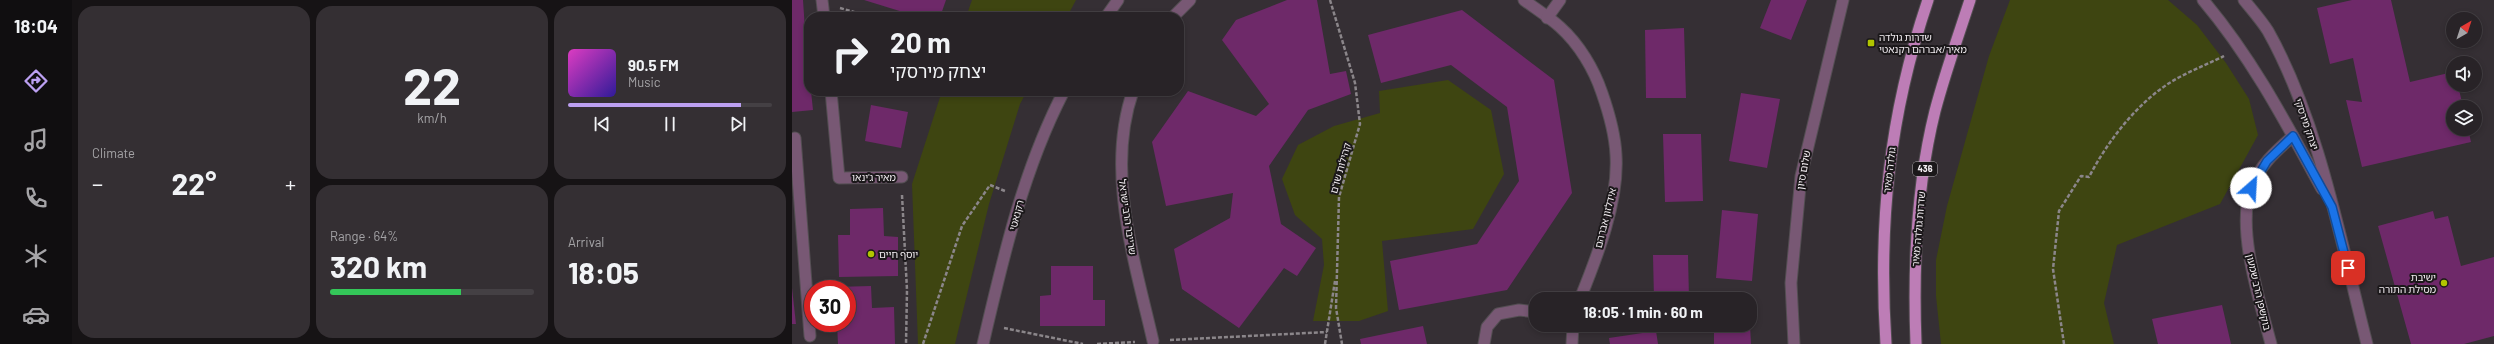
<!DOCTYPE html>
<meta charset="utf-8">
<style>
:root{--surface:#282327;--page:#342f33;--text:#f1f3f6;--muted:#a5a4a7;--line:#444044;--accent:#bca0f2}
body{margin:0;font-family:Barlow,"Noto Sans Hebrew",sans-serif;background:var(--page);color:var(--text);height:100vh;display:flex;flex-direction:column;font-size:15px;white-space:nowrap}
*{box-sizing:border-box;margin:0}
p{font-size:13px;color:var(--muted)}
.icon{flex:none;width:22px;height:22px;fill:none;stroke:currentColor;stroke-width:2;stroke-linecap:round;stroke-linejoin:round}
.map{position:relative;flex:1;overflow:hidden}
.sheet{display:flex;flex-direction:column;gap:6px;padding:6px;background:#161315;width:720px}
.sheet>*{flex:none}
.top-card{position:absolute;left:12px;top:12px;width:380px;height:84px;border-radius:16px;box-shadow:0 2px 6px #0003,0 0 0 1px var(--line);background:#282327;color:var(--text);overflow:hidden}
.needle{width:26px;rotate:39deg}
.buttons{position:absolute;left:1654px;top:12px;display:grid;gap:8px}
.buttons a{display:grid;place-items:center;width:36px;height:36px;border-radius:50%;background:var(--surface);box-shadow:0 2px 6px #0003,0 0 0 1px var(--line);font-size:20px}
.speed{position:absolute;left:12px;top:280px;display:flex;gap:8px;font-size:20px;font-weight:700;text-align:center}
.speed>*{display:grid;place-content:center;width:52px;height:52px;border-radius:50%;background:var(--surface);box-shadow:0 2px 6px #0003,0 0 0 1px var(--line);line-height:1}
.speed .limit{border:6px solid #d22;background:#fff;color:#111}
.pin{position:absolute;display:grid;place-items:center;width:34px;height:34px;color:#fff;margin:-17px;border-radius:8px;box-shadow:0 2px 6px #0006}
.me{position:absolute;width:44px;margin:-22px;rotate:26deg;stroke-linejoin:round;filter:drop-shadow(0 0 3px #0008)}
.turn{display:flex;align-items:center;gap:14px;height:84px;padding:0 20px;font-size:18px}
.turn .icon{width:52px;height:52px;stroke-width:2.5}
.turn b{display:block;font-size:28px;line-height:34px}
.big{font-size:30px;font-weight:700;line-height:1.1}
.sheet .widget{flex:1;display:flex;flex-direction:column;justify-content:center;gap:6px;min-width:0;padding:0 14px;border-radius:16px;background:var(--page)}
.sheet .dial{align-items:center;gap:0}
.dial b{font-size:52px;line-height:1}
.song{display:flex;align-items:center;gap:12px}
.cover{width:48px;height:48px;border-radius:6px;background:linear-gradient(135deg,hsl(310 70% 55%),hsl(250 70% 35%))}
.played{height:4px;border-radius:2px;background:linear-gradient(90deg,var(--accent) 85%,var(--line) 85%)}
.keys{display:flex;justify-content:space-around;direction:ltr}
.heat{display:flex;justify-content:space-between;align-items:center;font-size:22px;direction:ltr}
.charge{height:6px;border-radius:3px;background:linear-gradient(90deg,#34c759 64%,var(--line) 0)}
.sheet .tiles{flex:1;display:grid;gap:6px;grid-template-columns:repeat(3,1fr)}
.widget:first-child{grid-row:span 2}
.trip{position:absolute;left:737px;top:292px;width:228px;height:40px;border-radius:16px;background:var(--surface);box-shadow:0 2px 6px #0003,0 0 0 1px var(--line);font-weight:700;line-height:40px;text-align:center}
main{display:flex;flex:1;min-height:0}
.menu{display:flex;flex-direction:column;width:72px;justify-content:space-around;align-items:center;background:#100e10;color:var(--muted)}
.menu .icon{width:28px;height:28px}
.menu .current{color:var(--accent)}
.menu b{font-size:18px;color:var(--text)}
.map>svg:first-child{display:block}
</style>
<main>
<nav class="menu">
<b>18:04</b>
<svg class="icon current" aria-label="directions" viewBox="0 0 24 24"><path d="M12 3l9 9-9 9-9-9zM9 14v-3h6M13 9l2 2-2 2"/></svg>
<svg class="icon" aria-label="music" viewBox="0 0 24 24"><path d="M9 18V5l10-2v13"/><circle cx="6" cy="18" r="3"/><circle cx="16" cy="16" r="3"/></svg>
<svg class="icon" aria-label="phone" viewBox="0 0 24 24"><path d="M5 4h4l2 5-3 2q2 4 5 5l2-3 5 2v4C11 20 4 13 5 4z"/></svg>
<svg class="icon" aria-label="climate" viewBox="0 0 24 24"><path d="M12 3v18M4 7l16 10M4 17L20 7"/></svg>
<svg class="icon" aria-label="car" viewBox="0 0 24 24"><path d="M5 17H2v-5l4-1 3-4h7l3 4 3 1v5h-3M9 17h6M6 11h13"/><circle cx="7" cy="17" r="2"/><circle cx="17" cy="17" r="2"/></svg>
</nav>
<section class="sheet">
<div class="tiles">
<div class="widget"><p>Climate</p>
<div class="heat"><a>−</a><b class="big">22°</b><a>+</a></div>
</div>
<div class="widget dial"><b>22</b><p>km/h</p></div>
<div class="widget">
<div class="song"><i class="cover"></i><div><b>90.5 FM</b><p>Music</p></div></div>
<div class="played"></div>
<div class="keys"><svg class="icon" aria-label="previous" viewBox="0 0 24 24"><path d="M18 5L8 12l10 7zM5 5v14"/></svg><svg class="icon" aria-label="pause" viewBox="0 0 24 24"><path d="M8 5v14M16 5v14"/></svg><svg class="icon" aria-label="next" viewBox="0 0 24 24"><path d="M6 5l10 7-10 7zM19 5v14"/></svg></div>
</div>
<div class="widget"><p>Range · 64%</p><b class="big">320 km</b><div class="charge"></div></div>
<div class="widget"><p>Arrival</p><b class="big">18:05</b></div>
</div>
</section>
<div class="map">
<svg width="1702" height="344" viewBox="0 0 1702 344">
<rect width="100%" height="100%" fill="#352f34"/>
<g fill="#3e4511">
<polygon points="180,0 284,0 275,17 174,17"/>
<polygon points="1218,0 1376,0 1405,25 1434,63 1457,99 1466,135 1428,204 1325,245 1312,303 1322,344 1149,344 1144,296 1144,260 1155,206 1197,56"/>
<polygon points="656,80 699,110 712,174 681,229 590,241 596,311 567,321 521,321 532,265 530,239 503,215 490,179 506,145 542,126 588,113 587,91"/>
<polygon points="150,91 235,91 228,104 197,204 163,344 126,344 120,184"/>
</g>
<g fill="#6e2969">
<polygon points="0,0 11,0 17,91 19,91 21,110 0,112"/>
<polygon points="72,0 154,0 148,17 127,17"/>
<polygon points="495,0 525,0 538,74 554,71 559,94 516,110 477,166 489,224 524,248 505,276 492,268 447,328 390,289 382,249 438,218 441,193 374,206 360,142 396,91 464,116 477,104 430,40 444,20"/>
<polygon points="979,0 1015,0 999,40 968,28"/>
<polygon points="1560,0 1599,0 1618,82 1661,72 1661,85 1666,85 1671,107 1661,107 1661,129 1676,129 1679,142 1570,167 1554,100 1570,102 1561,58 1538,64 1525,8"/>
<polygon points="670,10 762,80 780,193 715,290 607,310 598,261 685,244 727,181 715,107 659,65 589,83 576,35"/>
<polygon points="892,28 894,98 854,98 853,30"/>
<polygon points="949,93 988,99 975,168 937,161"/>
<polygon points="79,105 116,112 109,148 73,141"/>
<polygon points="871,134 909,134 911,201 873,202"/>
<polygon points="91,208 92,236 106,237 106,276 47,277 46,235 58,235 58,209"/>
<polygon points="930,210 966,214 960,281 924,278"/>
<polygon points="1641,211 1643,219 1656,216 1669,266 1702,257 1702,336 1672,344 1619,344 1586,226"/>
<polygon points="861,255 896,255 897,299 862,299"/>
<polygon points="259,266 301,266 301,300 313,300 313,326 248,326 248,296 259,295"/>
<polygon points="79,286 80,308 102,307 103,344 46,344 45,323 55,323 55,289 43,287"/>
<polygon points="0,288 4,324 0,324"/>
<polygon points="1430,305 1439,344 1366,344 1360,319"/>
<polygon points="922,325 958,325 959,344 922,344"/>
<polygon points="631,326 635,344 569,344 568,339"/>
<polygon points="864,331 866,344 818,344 817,338"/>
</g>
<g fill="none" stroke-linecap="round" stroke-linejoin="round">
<g stroke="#534e52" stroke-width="13">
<polyline id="pedestrian" points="3,138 18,336"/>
</g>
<g stroke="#534e52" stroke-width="13">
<g id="minor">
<polyline points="30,0 32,17"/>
<path d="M732,0C744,9 757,17 768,27C787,44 802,69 810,93C817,113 823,134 824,155C827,201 805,257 788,299"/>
<polyline points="381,17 398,0"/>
<polyline points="755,18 768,0"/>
<polyline points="39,91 47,178 110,177"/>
<path d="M341,91C313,171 343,262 361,341"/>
<polyline points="692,344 695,327 706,314 727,310 744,312"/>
<polyline points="780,344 781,325"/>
<polyline points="1002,344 999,283 1009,176 1051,0"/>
<path d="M1479,344C1468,302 1444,229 1459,188C1467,166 1484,151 1501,136"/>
</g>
</g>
<g stroke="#534e52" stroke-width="13">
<g id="tertiary">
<path d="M1411,0C1460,58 1494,123 1530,189"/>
<path d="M1452,0C1460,10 1469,20 1476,31C1527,122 1549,243 1575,344"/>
<polyline points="314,17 326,0"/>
<path d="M191,344C211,258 231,170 272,91"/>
</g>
</g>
<g stroke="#534e52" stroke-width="13">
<g id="primary">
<path d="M1094,344C1086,224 1097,115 1136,0"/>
<path d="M1124,344C1121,266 1124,187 1143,111C1153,73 1166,37 1178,0"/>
</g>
</g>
<g stroke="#8b868a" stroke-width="2.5" stroke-dasharray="4 2" stroke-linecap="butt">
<polyline points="538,0 563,83 568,124 547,197 544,308 550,344"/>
<polyline points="48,8 80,17"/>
<polyline points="110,195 115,290 114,344"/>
<polyline points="212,328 291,344"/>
<polyline points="378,340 535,332"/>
<polyline points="131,344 170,226 198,185 213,191"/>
<polyline points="305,344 343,342"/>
<polyline points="533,344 543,281"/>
<path d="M1272,344L1261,269L1267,211L1289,176L1297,177C1315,142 1345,103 1379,82C1395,72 1414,65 1432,56"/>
</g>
<use href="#pedestrian" stroke="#785874" stroke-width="11"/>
<use href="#minor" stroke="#785874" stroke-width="11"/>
<use href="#tertiary" stroke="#785874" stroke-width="11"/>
<use href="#primary" stroke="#bd7db6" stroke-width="11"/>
</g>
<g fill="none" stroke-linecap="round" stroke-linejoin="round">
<g stroke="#114b97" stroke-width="10">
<polyline id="route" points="1459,188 1475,161 1501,136 1540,207 1556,268"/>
</g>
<use href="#route" stroke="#1a73e8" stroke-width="7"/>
</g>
<g fill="#b1c500" stroke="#1b181a" stroke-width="1.5">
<rect x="1075" y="39" width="8" height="8" rx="2"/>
<circle cx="79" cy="254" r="4"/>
<circle cx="1652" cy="283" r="4"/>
</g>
<g text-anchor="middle" stroke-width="4" stroke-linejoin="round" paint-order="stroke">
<rect fill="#1b181a" stroke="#b2aeb1" stroke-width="1" x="1121" y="162" width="24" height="14" rx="3"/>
<g font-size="9" font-weight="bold" fill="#f3eef2">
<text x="1133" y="172">436</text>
</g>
<g font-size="10" fill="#f3eef2" stroke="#1b181a" text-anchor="start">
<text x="1087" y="41">שדרות גולדה<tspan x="1087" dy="12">מאיר/אברהם רקנאטי</tspan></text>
<text x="87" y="258">יוסף חיים</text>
<text x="1644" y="281" text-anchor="end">ישיבת<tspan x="1644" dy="12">מסילת התורה</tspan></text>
</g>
<g font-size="10" fill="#f3eef2" stroke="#1b181a">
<text transform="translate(1515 124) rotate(71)" y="4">יצחק מירסקי</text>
<text transform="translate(548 168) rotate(-74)" y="4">קהילות שו"ם</text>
<text transform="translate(1011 170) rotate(-80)" y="4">שלום סיון</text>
<text transform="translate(1097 170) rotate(-83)" y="4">גולדה מאיר</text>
<text x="82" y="181">מאיר ג'ינאו</text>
<text transform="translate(224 215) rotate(-75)" y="4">רקנאטי</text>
<text transform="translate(336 217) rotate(82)" y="4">שרייבר הרב ישראל</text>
<text transform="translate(813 218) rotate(-76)" y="4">אידלזון אברהם</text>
<text transform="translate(1126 229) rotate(-85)" y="4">שדרות גולדה מאיר</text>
<text transform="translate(1467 292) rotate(77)" y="4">בוקשפן הרב שמעון</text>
</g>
</g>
</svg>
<div class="buttons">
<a><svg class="needle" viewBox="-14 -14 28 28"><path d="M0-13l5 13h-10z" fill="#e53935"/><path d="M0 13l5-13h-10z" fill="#a5a4a7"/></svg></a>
<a><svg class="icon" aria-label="sound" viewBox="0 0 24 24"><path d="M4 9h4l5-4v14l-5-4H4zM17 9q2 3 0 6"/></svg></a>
<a><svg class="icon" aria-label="layers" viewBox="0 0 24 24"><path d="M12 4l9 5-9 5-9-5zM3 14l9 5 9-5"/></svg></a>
</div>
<div class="speed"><div class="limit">30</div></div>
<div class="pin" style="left:1556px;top:268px;background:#d93025"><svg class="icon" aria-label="arrive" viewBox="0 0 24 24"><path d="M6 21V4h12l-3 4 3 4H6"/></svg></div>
<svg class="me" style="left:1459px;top:188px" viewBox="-20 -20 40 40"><circle r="19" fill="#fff"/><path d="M0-13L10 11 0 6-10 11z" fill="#1a73e8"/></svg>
<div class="trip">18:05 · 1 min · 60 m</div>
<div class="top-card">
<div class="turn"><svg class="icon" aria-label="right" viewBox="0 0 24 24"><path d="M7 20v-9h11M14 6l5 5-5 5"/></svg><div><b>20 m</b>יצחק מירסקי</div></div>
</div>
</div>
</main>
